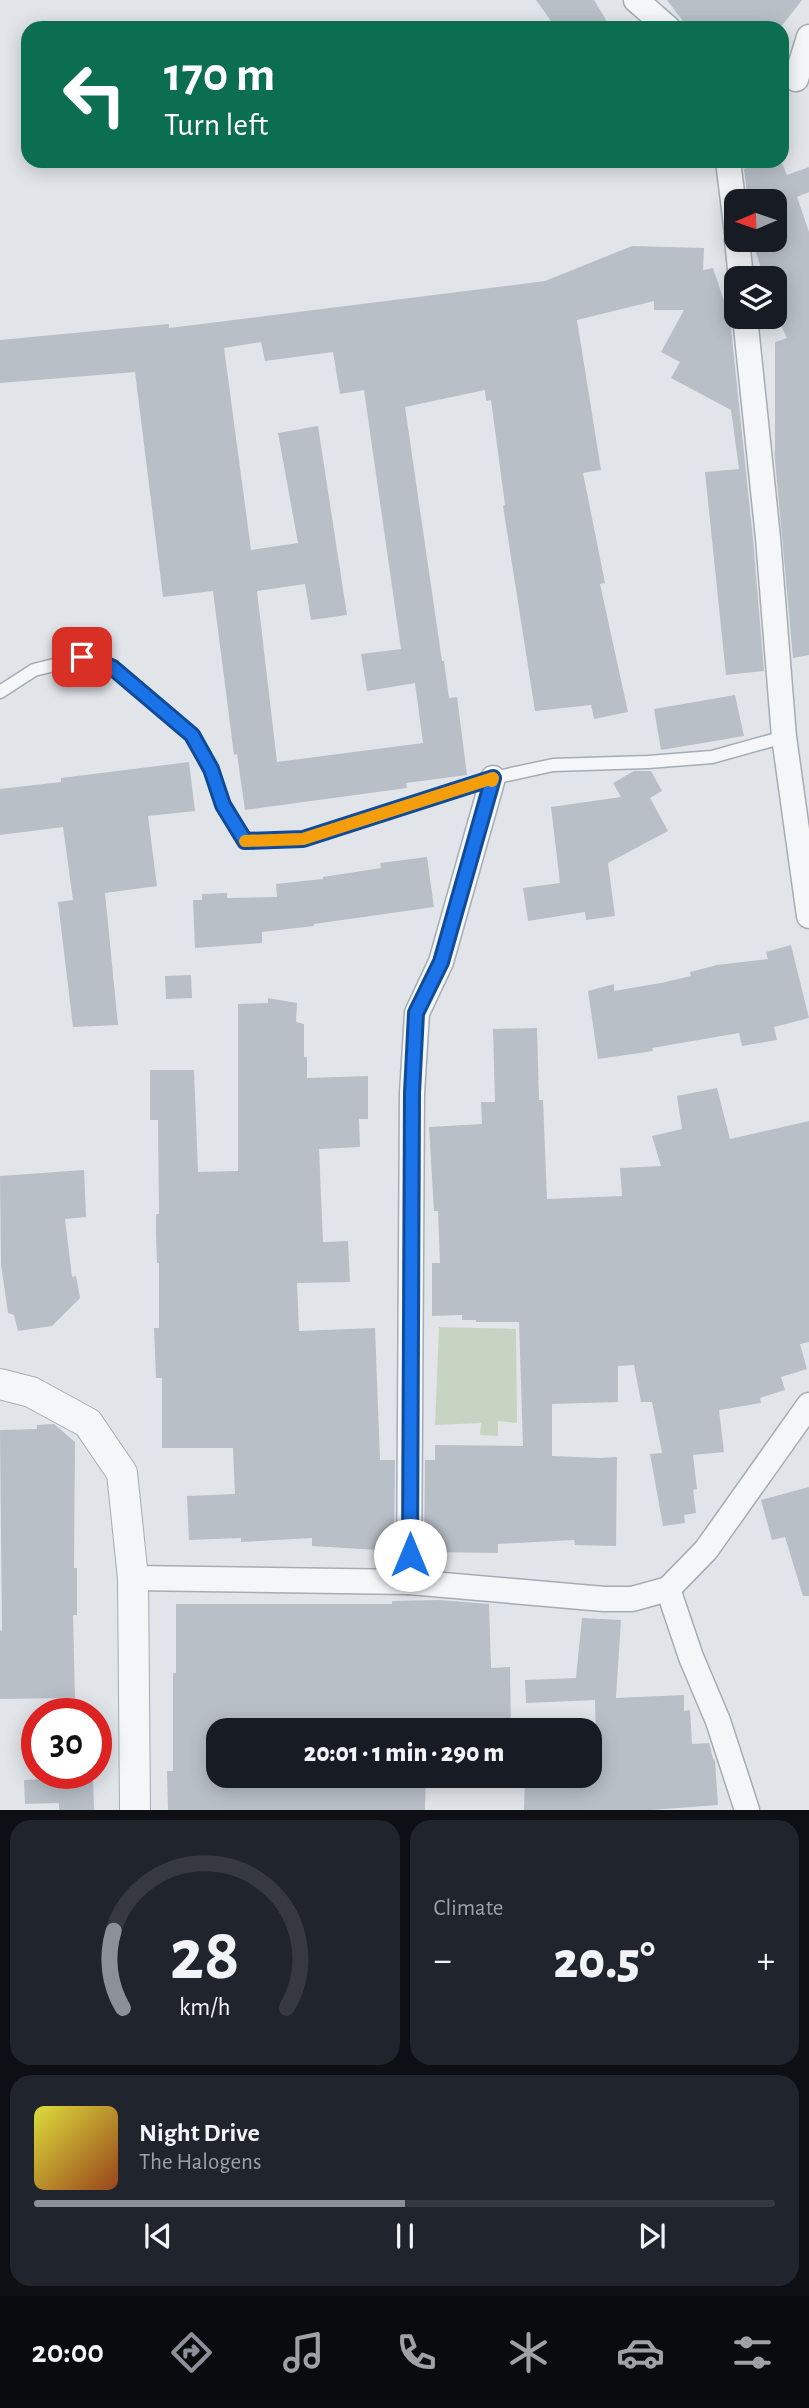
<!DOCTYPE html>
<meta charset="utf-8">
<style>
:root{--surface:#171b24;--page:#20242c;--text:#f1f3f6;--muted:#9ea1a6;--line:#363941;--accent:#8c9099}
body{margin:0;font-family:"Alegreya Sans",sans-serif;background:var(--page);color:var(--text);height:100vh;display:flex;flex-direction:column;font-size:26px;white-space:nowrap}
*{box-sizing:border-box;margin:0}
p{font-size:23px;color:var(--muted)}
.icon{flex:none;width:38px;height:38px;fill:none;stroke:currentColor;stroke-width:2;stroke-linecap:round;stroke-linejoin:round}
.map{position:relative;height:1810px;overflow:hidden}
.sheet{display:flex;flex-direction:column;gap:10px;padding:10px;background:#0d0f14;flex:1}
.sheet>*{flex:none}
.banner{position:absolute;left:21px;top:21px;width:768px;height:147px;border-radius:21px;box-shadow:0 4px 18px #0003;background:#0b6e4f;color:#fff;overflow:hidden}
.needle{width:46px;rotate:268deg}
.tools{position:absolute;left:724px;top:189px;display:grid;gap:14px}
.tools a{display:grid;place-items:center;width:63px;height:63px;border-radius:14px;background:var(--surface);box-shadow:0 4px 18px #0003;font-size:35px}
.speed{position:absolute;left:21px;top:1698px;display:flex;gap:14px;font-size:35px;font-weight:700;text-align:center}
.speed>*{display:grid;place-content:center;width:91px;height:91px;border-radius:50%;background:var(--surface);box-shadow:0 4px 18px #0003;line-height:1}
.speed .limit{border:10px solid #d22;background:#fff;color:#111}
.pin{position:absolute;display:grid;place-items:center;width:60px;height:60px;color:#fff;margin:-30px;border-radius:14px;box-shadow:0 4px 10px #0006}
.me{position:absolute;width:77px;margin:-38px;rotate:0deg;stroke-linejoin:round;filter:drop-shadow(0 0 5px #0008)}
.turn{display:flex;align-items:center;gap:24px;height:147px;padding:0 28px;font-size:32px}
.turn .icon{width:91px;height:91px;stroke-width:2.5}
.turn b{display:block;font-size:49px;line-height:60px}
.big{font-size:52px;font-weight:800;line-height:1.1}
.sheet .tile{flex:1;display:flex;flex-direction:column;justify-content:center;gap:10px;min-width:0;padding:0 24px;border-radius:21px;background:var(--page)}
.sheet .dial{align-items:center;gap:0}
.dial svg{height:182px;overflow:visible;fill:none;stroke:var(--line);stroke-width:7;stroke-linecap:round;text-anchor:middle}
.dial text{fill:var(--text);stroke:none}
.song{display:flex;align-items:center;gap:21px}
.cover{width:84px;height:84px;border-radius:10px;background:linear-gradient(135deg,hsl(60 70% 55%),hsl(20 70% 35%))}
.played{height:7px;border-radius:4px;background:linear-gradient(90deg,var(--accent) 50%,var(--line) 50%)}
.keys{display:flex;justify-content:space-around;direction:ltr}
.heat{display:flex;justify-content:space-between;align-items:center;font-size:38px;direction:ltr}
.sheet .tiles{flex:1;display:grid;gap:10px;grid-template-columns:1fr 1fr}
.tile:last-child{grid-column:span 2}
.trip{position:absolute;left:206px;top:1718px;width:396px;height:70px;border-radius:21px;background:var(--surface);box-shadow:0 4px 18px #0003;font-weight:800;line-height:70px;text-align:center}
.tabs{display:flex;height:112px;justify-content:space-around;align-items:center;background:#090b0e;color:var(--muted)}
.tabs .icon{width:49px;height:49px}
.tabs .on{color:var(--accent)}
.tabs b{font-size:32px;color:var(--text)}
.map>svg:first-child{display:block}
</style>
<div class="map">
<svg width="809" height="1810" viewBox="0 0 809 1810">
<rect width="100%" height="100%" fill="#e1e5ea"/>
<polygon fill="#c8d4c2" points="439,1327 516,1329 517,1423 498,1421 498,1436 480,1435 481,1423 435,1425"/>
<g fill="#b8bfc7" fill-rule="evenodd">
<polygon points="536,0 594,0 611,28 556,28"/>
<polygon points="667,0 802,0 780,28 688,28"/>
<polygon points="764,161 781,161 787,175 809,167 809,192 797,197 809,232 809,655 793,658 774,449 775,454 775,342 787,338 775,312 775,278 764,278 752,240 775,240 775,201 748,201 744,169"/>
<path d="M632,246L704,248L703,270L713,268L730,319L753,539L764,671L726,675L705,472L739,469L731,410L671,378L680,362L661,352L684,310H654V301L577,320L601,470L583,473L605,583L600,584L628,712L594,719L591,705L535,711L503,506L505,505L491,400L486,401L485,390L405,407L442,661H444L449,698L457,697L467,775L406,783L407,788L245,810L237,754L234,755L213,591L163,597L135,372L0,383V340L169,324V328L545,281ZM261,342L265,361L333,352L340,394L364,390L401,649L361,654L367,691L415,683L423,743L277,762L257,591L305,584L311,620L347,615L318,426L278,433L298,543L251,550L224,348Z"/>
<polygon points="735,695 744,736 661,750 654,709"/>
<polygon points="189,762 195,811 148,816 157,886 105,893 118,1025 73,1027 58,902 73,900 63,827 0,835 0,789 61,782 61,778"/>
<polygon points="634,771 651,771 662,791 650,798 668,831 608,863 615,916 586,920 585,912 528,921 523,888 560,883 551,807 621,797 613,783"/>
<polygon points="427,857 434,907 314,924 314,926 262,932 262,943 195,948 193,900 202,900 202,894 227,893 227,898 277,897 276,884 323,879 323,877 381,868 380,863"/>
<polygon points="791,945 809,1018 774,1027 777,1040 742,1046 739,1033 652,1048 653,1051 598,1059 588,991 614,984 614,991 661,983 691,976 690,972 717,965 768,959 766,952"/>
<polygon points="191,975 192,998 166,999 165,976"/>
<polygon points="268,998 297,1003 296,1022 304,1024 304,1057 307,1057 307,1078 368,1076 368,1119 359,1119 360,1147 319,1149 323,1242 348,1241 350,1282 297,1283 299,1331 375,1328 380,1460 395,1460 394,1554 378,1555 378,1550 312,1546 312,1538 241,1542 241,1538 189,1540 187,1496 235,1494 233,1448 162,1448 162,1378 156,1378 154,1328 159,1328 159,1263 157,1263 156,1235 156,1214 159,1214 158,1120 150,1120 150,1070 194,1070 198,1172 238,1171 238,1004 268,1003"/>
<polygon points="537,1028 539,1100 543,1100 547,1199 622,1196 620,1168 661,1166 652,1136 682,1129 677,1096 717,1088 730,1139 809,1121 809,1342 800,1344 807,1369 781,1377 785,1390 760,1398 761,1403 719,1410 724,1452 693,1455 697,1489 693,1490 696,1513 684,1515 685,1523 663,1526 650,1454 662,1453 652,1402 641,1402 634,1365 618,1366 618,1402 552,1404 552,1456 599,1458 617,1457 616,1546 575,1545 574,1540 498,1544 498,1553 424,1552 425,1460 435,1460 435,1445 523,1446 519,1322 476,1322 476,1320 462,1320 462,1315 432,1316 432,1263 440,1263 438,1211 434,1211 429,1127 482,1124 481,1102 495,1102 493,1029"/>
<polygon points="84,1170 86,1217 65,1219 72,1277 76,1276 80,1298 52,1326 18,1331 14,1315 8,1313 1,1264 0,1176"/>
<polygon points="54,1424 75,1442 74,1568 77,1568 77,1615 73,1615 75,1698 0,1699 0,1631 2,1630 0,1430 37,1429 37,1425"/>
<polygon points="809,1487 809,1596 803,1596 785,1537 772,1540 761,1500"/>
<polygon points="440,1600 489,1604 491,1668 510,1667 511,1731 219,1731 219,1776 426,1776 425,1810 168,1810 167,1771 173,1771 173,1673 176,1673 176,1604 392,1604 392,1601"/>
<polygon points="582,1618 621,1620 616,1698 684,1695 684,1711 690,1710 692,1744 709,1743 713,1758 715,1761 718,1805 651,1810 524,1810 525,1776 597,1776 595,1700 526,1703 525,1680 576,1678"/>
<polygon points="93,1777 94,1810 59,1810 59,1803 25,1804 24,1780"/>
</g>
<g fill="none" stroke-linecap="round" stroke-linejoin="round">
<g stroke="#a6acb4" stroke-width="15">
<polyline id="service" points="0,692 34,670 82,658 100,661 113,669 192,735 211,769 223,805 245,841 304,839 493,778 553,765 648,762 712,757 784,737"/>
</g>
<g stroke="#a6acb4" stroke-width="27">
<g id="minor">
<polyline points="636,0 668,28"/>
<polyline points="796,79 809,37"/>
<polyline points="728,161 737,233"/>
<polyline points="737,240 741,278"/>
<polyline points="745,317 768,538 784,737 809,916"/>
<polyline points="133,1578 409,1582 604,1599 632,1599 668,1589 706,1550 809,1405"/>
<polyline points="409,1582 412,1093 417,1013 441,962 493,778"/>
<polyline points="668,1589 691,1657 718,1721 747,1810"/>
</g>
</g>
<g stroke="#a6acb4" stroke-width="32">
<polyline id="tertiary" points="0,1384 31,1392 88,1423 122,1473 133,1578 135,1810"/>
</g>
<use href="#service" stroke="#f4f6f8" stroke-width="12"/>
<use href="#minor" stroke="#f4f6f8" stroke-width="24"/>
<use href="#tertiary" stroke="#f4f6f8" stroke-width="30"/>
</g>
<g fill="none" stroke-linecap="round" stroke-linejoin="round">
<g stroke="#114b97" stroke-width="18">
<polyline id="route" points="82,657 100,662 113,668 192,735 211,769 223,805 245,841 303,839 493,778 441,962 416,1013 412,1093 410,1555"/>
</g>
<use href="#route" stroke="#1a73e8" stroke-width="12"/>
<polyline stroke="#f59e0b" stroke-width="12" points="245,841 303,839 493,778 492,781"/>
</g>
</svg>
<div class="tools">
<a><svg class="needle" viewBox="-14 -14 28 28"><path d="M0-13l5 13h-10z" fill="#e53935"/><path d="M0 13l5-13h-10z" fill="#9ea1a6"/></svg></a>
<a><svg class="icon" aria-label="layers" viewBox="0 0 24 24"><path d="M12 4l9 5-9 5-9-5zM3 14l9 5 9-5"/></svg></a>
</div>
<div class="speed"><div class="limit">30</div></div>
<div class="pin" style="left:82px;top:657px;background:#d93025"><svg class="icon" aria-label="arrive" viewBox="0 0 24 24"><path d="M6 21V4h12l-3 4 3 4H6"/></svg></div>
<svg class="me" style="left:410px;top:1555px" viewBox="-20 -20 40 40"><circle r="19" fill="#fff"/><path d="M0-13L10 11 0 6-10 11z" fill="#1a73e8"/></svg>
<div class="trip">20:01 · 1 min · 290 m</div>
<div class="banner">
<div class="turn"><svg class="icon" aria-label="left" viewBox="0 0 24 24"><path d="M17 20v-9H6M10 6l-5 5 5 5"/></svg><div><b>170 m</b>Turn left</div></div>
</div>
</div>
<section class="sheet">
<div class="tiles">
<div class="tile dial"><svg viewBox="0 0 100 80">
<path d="M14 69A42 42 0 1 1 86 69"/>
<path d="M14 69A42 42 0 0 1 10 35" stroke="#8c9099"/>
<text x="50" y="56" font-size="32" font-weight="700">28</text>
<text x="50" y="72" font-size="11">km/h</text>
</svg></div>
<div class="tile"><p>Climate</p>
<div class="heat"><a>−</a><b class="big">20.5°</b><a>+</a></div>
</div>
<div class="tile">
<div class="song"><i class="cover"></i><div><b>Night Drive</b><p>The Halogens</p></div></div>
<div class="played"></div>
<div class="keys"><svg class="icon" aria-label="previous" viewBox="0 0 24 24"><path d="M18 5L8 12l10 7zM5 5v14"/></svg><svg class="icon" aria-label="pause" viewBox="0 0 24 24"><path d="M8 5v14M16 5v14"/></svg><svg class="icon" aria-label="next" viewBox="0 0 24 24"><path d="M6 5l10 7-10 7zM19 5v14"/></svg></div>
</div>
</div>
</section>
<nav class="tabs">
<b>20:00</b>
<svg class="icon on" aria-label="directions" viewBox="0 0 24 24"><path d="M12 3l9 9-9 9-9-9zM9 14v-3h6M13 9l2 2-2 2"/></svg>
<svg class="icon" aria-label="music" viewBox="0 0 24 24"><path d="M9 18V5l10-2v13"/><circle cx="6" cy="18" r="3"/><circle cx="16" cy="16" r="3"/></svg>
<svg class="icon" aria-label="phone" viewBox="0 0 24 24"><path d="M5 4h4l2 5-3 2q2 4 5 5l2-3 5 2v4C11 20 4 13 5 4z"/></svg>
<svg class="icon" aria-label="climate" viewBox="0 0 24 24"><path d="M12 3v18M4 7l16 10M4 17L20 7"/></svg>
<svg class="icon" aria-label="car" viewBox="0 0 24 24"><path d="M5 17H2v-5l4-1 3-4h7l3 4 3 1v5h-3M9 17h6M6 11h13"/><circle cx="7" cy="17" r="2"/><circle cx="17" cy="17" r="2"/></svg>
<svg class="icon" aria-label="filters" viewBox="0 0 24 24"><path d="M4 7h16M4 17h16"/><circle cx="9" cy="7" r="2"/><circle cx="15" cy="17" r="2"/></svg>
</nav>
